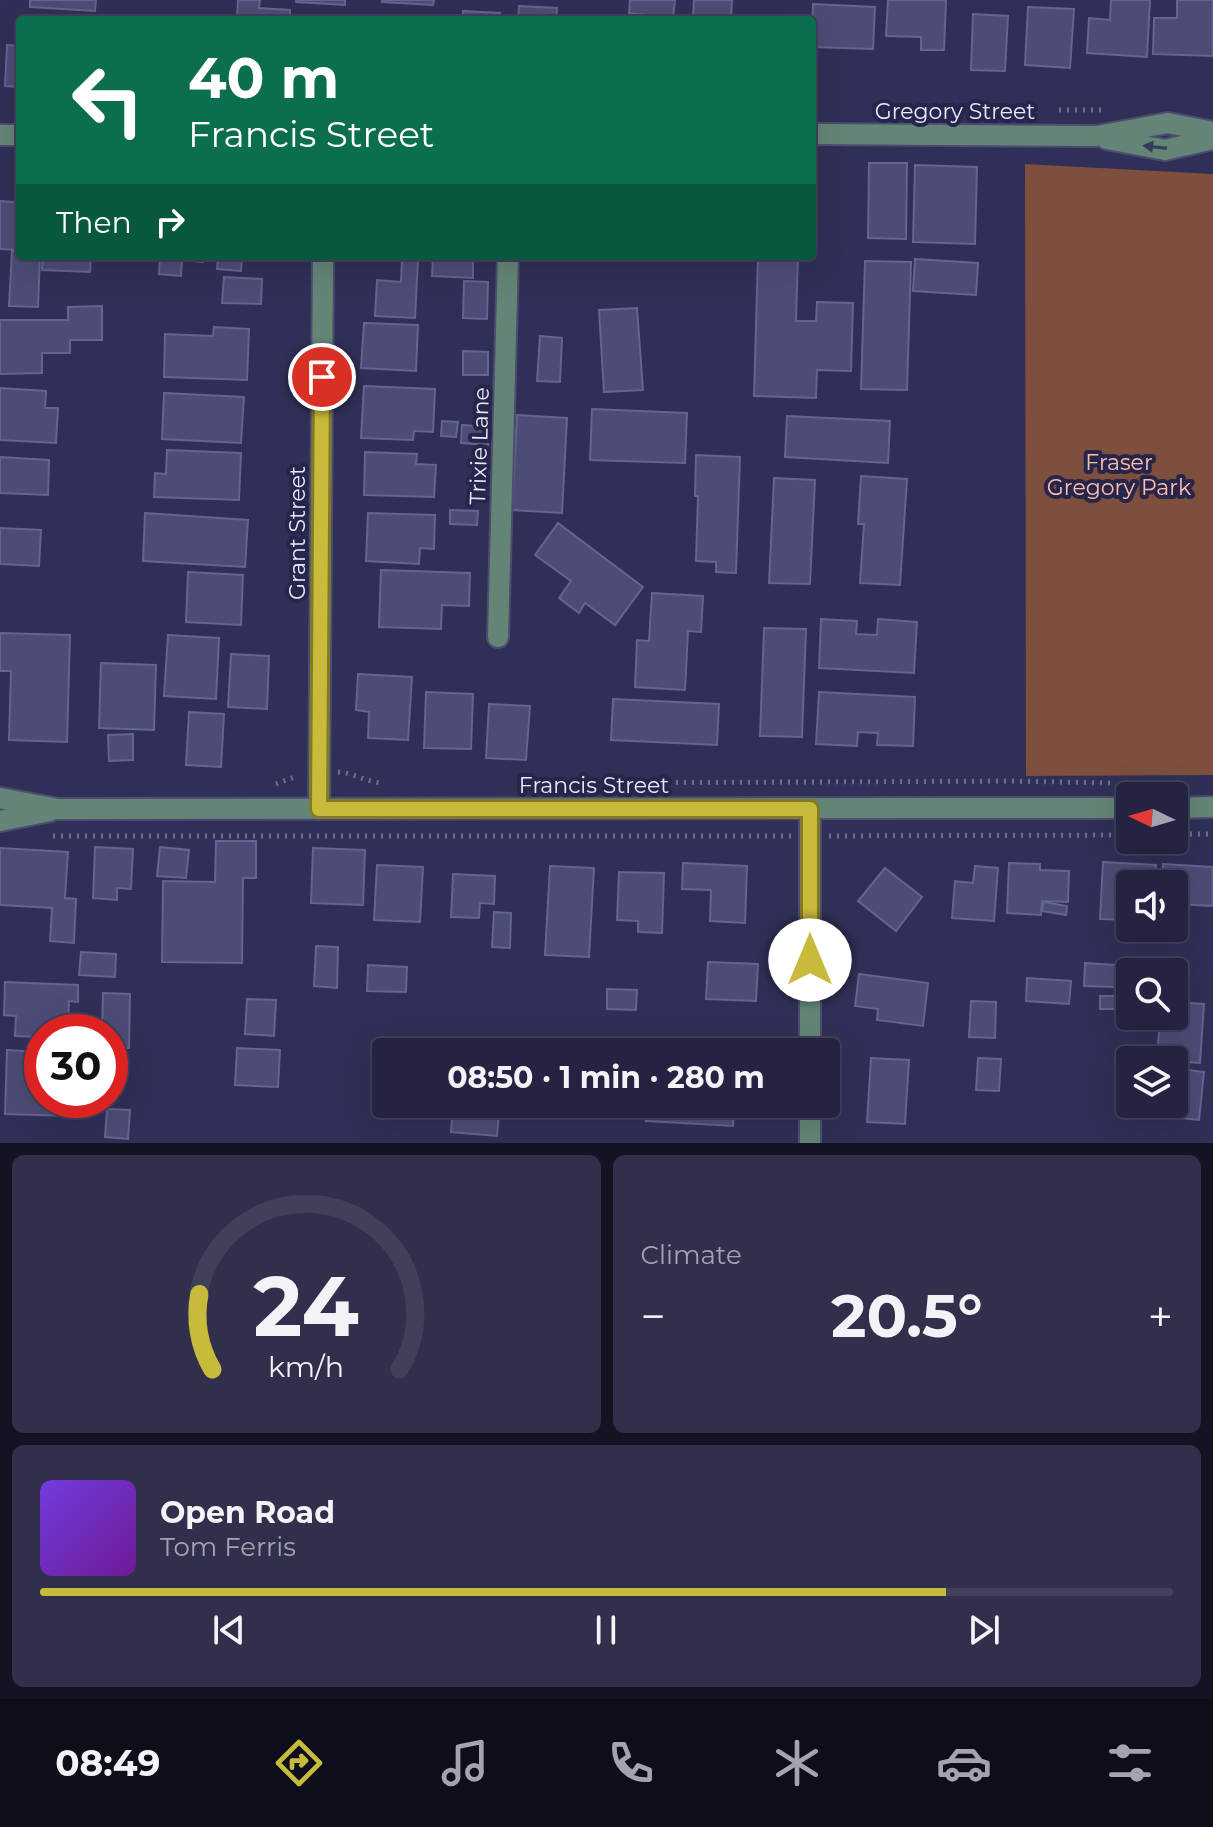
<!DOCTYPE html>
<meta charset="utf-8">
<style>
:root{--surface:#242341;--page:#302f4c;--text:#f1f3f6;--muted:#a3a4b1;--line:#41405a;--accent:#c8bb3b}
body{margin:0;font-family:Montserrat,sans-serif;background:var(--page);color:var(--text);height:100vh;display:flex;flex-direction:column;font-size:30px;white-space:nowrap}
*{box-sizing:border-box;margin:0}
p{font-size:26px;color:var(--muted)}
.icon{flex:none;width:44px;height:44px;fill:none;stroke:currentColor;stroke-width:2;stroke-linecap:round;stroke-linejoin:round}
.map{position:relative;height:1143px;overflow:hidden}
.side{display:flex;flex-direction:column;gap:12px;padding:12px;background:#141324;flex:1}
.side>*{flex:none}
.guide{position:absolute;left:16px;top:16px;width:800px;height:244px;border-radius:8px;box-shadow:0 8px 32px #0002,0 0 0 2px var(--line);background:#0b6e4f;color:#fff;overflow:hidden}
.needle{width:52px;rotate:275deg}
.controls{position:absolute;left:1116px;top:782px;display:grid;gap:16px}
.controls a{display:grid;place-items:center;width:72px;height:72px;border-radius:8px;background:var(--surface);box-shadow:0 8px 32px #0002,0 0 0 2px var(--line);font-size:40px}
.speed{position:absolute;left:24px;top:1014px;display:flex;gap:16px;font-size:40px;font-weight:700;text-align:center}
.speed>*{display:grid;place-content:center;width:104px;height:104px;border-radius:50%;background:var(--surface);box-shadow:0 8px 32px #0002,0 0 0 2px var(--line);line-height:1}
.speed .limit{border:12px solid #d22;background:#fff;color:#111}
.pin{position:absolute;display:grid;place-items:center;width:68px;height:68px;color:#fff;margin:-34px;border:4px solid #fff;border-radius:50%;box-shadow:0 2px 8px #0007}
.me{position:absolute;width:88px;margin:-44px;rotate:0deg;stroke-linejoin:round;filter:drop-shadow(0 0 6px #0008)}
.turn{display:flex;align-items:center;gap:28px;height:168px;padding:0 40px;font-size:36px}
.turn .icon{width:104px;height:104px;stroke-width:2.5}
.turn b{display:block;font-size:56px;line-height:68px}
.then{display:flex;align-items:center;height:76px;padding:0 40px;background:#0003;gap:16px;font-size:30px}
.big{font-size:60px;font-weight:700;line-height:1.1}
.side .widget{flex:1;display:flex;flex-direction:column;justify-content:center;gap:12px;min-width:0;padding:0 28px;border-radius:12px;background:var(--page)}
.side .dial{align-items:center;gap:0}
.dial svg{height:208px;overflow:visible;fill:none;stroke:var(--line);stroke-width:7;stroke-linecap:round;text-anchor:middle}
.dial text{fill:var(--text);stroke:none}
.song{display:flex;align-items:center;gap:24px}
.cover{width:96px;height:96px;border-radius:12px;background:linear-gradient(135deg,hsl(260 70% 55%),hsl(280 70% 35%))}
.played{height:8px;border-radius:4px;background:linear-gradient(90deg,var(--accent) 80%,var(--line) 80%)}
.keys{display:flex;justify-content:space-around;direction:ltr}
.heat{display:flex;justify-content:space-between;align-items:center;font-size:44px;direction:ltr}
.side .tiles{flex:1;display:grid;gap:12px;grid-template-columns:1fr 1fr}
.widget:last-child{grid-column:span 2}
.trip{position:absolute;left:372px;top:1038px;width:468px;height:80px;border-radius:8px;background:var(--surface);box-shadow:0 8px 32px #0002,0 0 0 2px var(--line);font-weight:700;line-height:80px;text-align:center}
.tabs{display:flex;height:128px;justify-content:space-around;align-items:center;background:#0e0e1a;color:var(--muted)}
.tabs .icon{width:56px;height:56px}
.tabs .on{color:var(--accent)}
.tabs b{font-size:36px;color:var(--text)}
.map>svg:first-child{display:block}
</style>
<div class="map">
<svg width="1213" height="1143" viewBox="0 0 1213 1143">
<rect width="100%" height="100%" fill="#302f57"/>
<polygon fill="#7d4f3c" points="1025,164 1213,174 1213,775 1026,776"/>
<g fill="#4d4c77" stroke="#646491" stroke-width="2">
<polygon points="30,0 96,0 95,11 30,7"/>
<polygon points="238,0 260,0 259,8 290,10 290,20 237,20"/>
<polygon points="296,0 345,0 345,5 296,2"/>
<polygon points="382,0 434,0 433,5 382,2"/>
<polygon points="630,0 675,0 673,18 629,13"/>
<polygon points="694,0 732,0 731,19 693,17"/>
<polygon points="888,0 946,0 944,50 921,50 921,37 886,36"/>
<polygon points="1111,0 1150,0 1147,57 1087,53 1089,18 1110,20"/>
<polygon points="1177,0 1213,0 1213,56 1153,54 1154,18 1177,18"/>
<polygon points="813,4 875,7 873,49 812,47"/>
<polygon points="519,6 557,8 556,20 518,20"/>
<polygon points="1028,7 1074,9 1070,68 1025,65"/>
<polygon points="463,11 500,13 500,20 463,20"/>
<polygon points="973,14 1008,16 1005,71 971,70"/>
<polygon points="565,15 607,16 607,20 564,20"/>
<polygon points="7,45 20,46 20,87 5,86"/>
<polygon points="869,163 907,163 906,239 868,238"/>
<polygon points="915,165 977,167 975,244 913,242"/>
<polygon points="16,182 20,182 20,250 0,249 0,201 15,202"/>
<polygon points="12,251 20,251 20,256 40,256 38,307 9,306"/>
<polygon points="43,256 91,256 90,272 42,270"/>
<polygon points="160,256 204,256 203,262 182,260 181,276 159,274"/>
<polygon points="218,256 267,256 267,258 242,257 241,271 217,269"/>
<polygon points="433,256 457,256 457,260 473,261 473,278 432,276"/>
<polygon points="758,256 798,256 796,321 816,321 817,302 853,303 851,371 817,370 816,398 754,396"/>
<polygon points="402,258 418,259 415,318 375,316 377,280 401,282"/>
<polygon points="915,259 978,263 976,295 913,291"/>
<polygon points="865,261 911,262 907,390 861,389"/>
<polygon points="224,277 262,279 261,304 222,303"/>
<polygon points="464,281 488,282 487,319 463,318"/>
<polygon points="102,306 102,340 70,340 70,353 42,353 42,373 0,374 0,320 68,320 68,307"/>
<polygon points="637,308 643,390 604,392 599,310"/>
<polygon points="364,323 418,325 416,371 361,368"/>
<polygon points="214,327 249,329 247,380 164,377 165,334 213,336"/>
<polygon points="540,336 562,338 560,382 537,381"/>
<polygon points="463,351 488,352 488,375 463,375"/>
<polygon points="364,386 435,389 433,432 414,431 413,440 361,438"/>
<polygon points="0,388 46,391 45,408 58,408 56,443 0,440"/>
<polygon points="164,393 244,397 241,443 162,439"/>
<polygon points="592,409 687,413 685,463 590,460"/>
<polygon points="517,415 567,418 562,513 512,510"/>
<polygon points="787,416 890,421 888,463 785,457"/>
<polygon points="442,421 458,422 456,437 441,436"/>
<polygon points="462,425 489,427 488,445 461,443"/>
<polygon points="476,448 488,449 487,475 474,474"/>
<polygon points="167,450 241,453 239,500 154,497 155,473 166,474"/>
<polygon points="365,452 417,454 416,464 436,465 434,497 364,495"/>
<polygon points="696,455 740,457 736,573 716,572 716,562 696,561 698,496 695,496"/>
<polygon points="0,457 49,460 48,495 0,493"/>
<polygon points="861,476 907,479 900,585 860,583 864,524 858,524"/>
<polygon points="774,478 815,480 810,584 769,583"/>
<polygon points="450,510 478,511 477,525 450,524"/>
<polygon points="145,513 248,520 245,567 143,561"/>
<polygon points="368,513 435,515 434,549 420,548 419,564 366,561"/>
<polygon points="558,523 643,587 615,625 585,603 579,613 559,598 571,581 535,555"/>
<polygon points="0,528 41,530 39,566 0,564"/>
<polygon points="381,570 470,573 469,606 442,605 441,629 379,627"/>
<polygon points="188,572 243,575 241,625 186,622"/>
<polygon points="652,593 703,596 701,632 688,631 685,690 635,687 637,640 649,641"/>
<polygon points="821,619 857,621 856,634 877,635 878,619 917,622 914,673 819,668"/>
<polygon points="764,628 806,629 802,737 760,736"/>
<polygon points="0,633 70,635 67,742 9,740 11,671 0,671"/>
<polygon points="168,635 219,638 216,699 164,696"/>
<polygon points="231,654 269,656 267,709 228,707"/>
<polygon points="101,663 156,665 154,730 99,728"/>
<polygon points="358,674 412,677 408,740 368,738 369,712 356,710"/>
<polygon points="426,692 473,694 471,749 424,748"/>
<polygon points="819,692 915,697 913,746 877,745 878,733 858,732 857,746 816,744"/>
<polygon points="613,699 719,704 717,745 611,740"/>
<polygon points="489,704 530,706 526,760 486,758"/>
<polygon points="189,712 224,714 221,767 186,765"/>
<polygon points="133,734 133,760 109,761 108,735"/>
<polygon points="216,841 256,841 256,878 243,878 242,963 162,962 163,881 215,882"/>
<polygon points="95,847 133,849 131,889 117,888 117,900 93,898"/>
<polygon points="160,847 189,850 186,878 157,876"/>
<polygon points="0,848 68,852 65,898 76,899 74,943 50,941 52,908 0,905"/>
<polygon points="313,848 365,850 363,905 311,903"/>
<polygon points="1103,862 1156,865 1155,884 1130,884 1130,920 1100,919"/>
<polygon points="683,863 747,866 745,923 710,921 711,890 682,889"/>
<polygon points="1009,863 1040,864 1040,870 1069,871 1068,902 1042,901 1041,915 1007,913"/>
<polygon points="1163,864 1213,867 1213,906 1174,904 1174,884 1162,884"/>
<polygon points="377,865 423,867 420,922 374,920"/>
<polygon points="550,866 594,868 589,957 545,955"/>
<polygon points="975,866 998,868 994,921 952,918 955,881 973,883"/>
<polygon points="885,868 922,897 896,931 858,901"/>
<polygon points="619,872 664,873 662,933 638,932 638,921 617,920"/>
<polygon points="453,874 495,876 494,904 480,903 479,918 451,917"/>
<polygon points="1044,902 1067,906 1066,915 1042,911"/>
<polygon points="494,912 511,913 510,948 492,947"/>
<polygon points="316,946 338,947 337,988 314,986"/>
<polygon points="81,952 116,954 115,977 79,975"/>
<polygon points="708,962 758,964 756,1001 706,999"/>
<polygon points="1085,963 1116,965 1115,987 1084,986"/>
<polygon points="368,965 407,967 406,992 367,991"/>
<polygon points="859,974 928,983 923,1026 877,1020 878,1009 855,1006"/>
<polygon points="1027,978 1071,981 1069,1004 1026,1001"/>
<polygon points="5,982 78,985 78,1002 69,1001 68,1032 42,1032 42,1037 15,1036 16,1016 4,1015"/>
<polygon points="607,989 637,990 636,1010 607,1009"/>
<polygon points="103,993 130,994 129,1048 110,1048 110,1032 102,1032"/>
<polygon points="1100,996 1129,996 1128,1009 1100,1009"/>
<polygon points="247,999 276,1000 274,1036 245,1034"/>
<polygon points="971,1001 996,1002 995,1038 969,1037"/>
<polygon points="1174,1002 1204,1004 1200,1063 1157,1060 1160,1016 1174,1016"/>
<polygon points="1128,1009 1130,1009 1130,1016 1155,1016 1155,1023 1128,1023"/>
<polygon points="237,1048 280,1050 278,1087 235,1085"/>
<polygon points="7,1050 42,1052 42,1100 71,1100 70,1116 5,1114"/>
<polygon points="871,1058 909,1060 905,1124 867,1122"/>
<polygon points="978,1058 1001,1059 999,1091 976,1090"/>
<polygon points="1174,1068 1204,1072 1199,1120 1161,1116 1162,1104 1174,1104"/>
<polygon points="376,1079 386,1079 386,1104 446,1104 446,1114 375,1112"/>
<polygon points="453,1104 500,1104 497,1136 451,1132"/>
<polygon points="647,1104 734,1104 733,1126 646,1121"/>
<polygon points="107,1109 130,1110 128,1139 105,1137"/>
</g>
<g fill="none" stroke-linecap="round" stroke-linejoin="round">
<g stroke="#4d4d72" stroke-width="24">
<g id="minor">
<polyline points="812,134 1097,136 1168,123 1213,132"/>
<polyline points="0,135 20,135"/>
<polyline points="1107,139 1165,150 1213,139"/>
<polyline points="498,637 508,256"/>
<polyline points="0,798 58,809 1130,808"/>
<polyline points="1174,808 1213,807"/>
<polyline points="319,809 323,256"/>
<polyline points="810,809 810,1052"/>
<polyline points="0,821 50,811"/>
<polyline points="810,1104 810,1143"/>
</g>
</g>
<g stroke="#6e6e8f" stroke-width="5" stroke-dasharray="2 6" stroke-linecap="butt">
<polyline points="1059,110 1101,110"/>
<path d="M338,772C354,773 366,782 382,783"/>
<polyline points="588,783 1011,781 1110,783"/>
<polyline points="1128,783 1174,783"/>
<polyline points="276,784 297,776"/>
<polyline points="1174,834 1213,834"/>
<polyline points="53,836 791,836"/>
<polyline points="829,836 1130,835"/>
</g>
<use href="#minor" stroke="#648575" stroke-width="20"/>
</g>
<defs><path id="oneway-solid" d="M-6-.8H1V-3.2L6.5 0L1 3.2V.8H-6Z" transform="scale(2)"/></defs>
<use fill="#363d56" href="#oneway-solid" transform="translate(1155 147) rotate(-173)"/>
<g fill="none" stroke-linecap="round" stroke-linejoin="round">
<g stroke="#827a26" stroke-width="20">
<polyline id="route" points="322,377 319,809 810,809 810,960"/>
</g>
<use href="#route" stroke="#c8bb3b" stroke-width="14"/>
</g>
<g text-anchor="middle" stroke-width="8" stroke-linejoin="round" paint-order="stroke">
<g font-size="22" fill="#e7e9fd" stroke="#27254c">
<text x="955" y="119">Gregory Street</text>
<text transform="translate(479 446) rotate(-88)" y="8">Trixie Lane</text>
<text transform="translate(297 533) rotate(-90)" y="8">Grant Street</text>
<text x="594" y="793">Francis Street</text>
</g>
<g font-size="22" fill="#fdc0a7" stroke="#27254c">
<text x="1119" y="470">Fraser<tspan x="1119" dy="25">Gregory Park</tspan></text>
</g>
</g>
</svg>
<div class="controls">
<a><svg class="needle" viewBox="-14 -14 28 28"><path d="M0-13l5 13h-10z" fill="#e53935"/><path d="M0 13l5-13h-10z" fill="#a3a4b1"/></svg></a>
<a><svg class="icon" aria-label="sound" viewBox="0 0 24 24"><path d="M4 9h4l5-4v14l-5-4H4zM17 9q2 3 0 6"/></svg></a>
<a><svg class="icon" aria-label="search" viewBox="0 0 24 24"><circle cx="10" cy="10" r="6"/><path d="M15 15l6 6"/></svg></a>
<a><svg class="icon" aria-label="layers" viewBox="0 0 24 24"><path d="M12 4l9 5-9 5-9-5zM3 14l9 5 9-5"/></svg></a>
</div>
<div class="speed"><div class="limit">30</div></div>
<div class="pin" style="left:322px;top:377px;background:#d93025"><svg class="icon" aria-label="arrive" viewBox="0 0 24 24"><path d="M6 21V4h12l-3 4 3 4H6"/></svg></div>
<svg class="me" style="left:810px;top:960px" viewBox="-20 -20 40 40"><circle r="19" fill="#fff"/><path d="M0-13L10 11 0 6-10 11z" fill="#c8bb3b"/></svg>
<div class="trip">08:50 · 1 min · 280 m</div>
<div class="guide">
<div class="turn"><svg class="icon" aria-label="left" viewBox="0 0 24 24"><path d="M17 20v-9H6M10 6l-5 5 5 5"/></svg><div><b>40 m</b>Francis Street</div></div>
<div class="then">Then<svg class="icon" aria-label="right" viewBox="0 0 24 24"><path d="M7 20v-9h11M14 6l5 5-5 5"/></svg></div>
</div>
</div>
<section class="side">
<div class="tiles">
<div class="widget dial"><svg viewBox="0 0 100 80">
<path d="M14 69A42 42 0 1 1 86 69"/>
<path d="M14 69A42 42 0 0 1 9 40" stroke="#c8bb3b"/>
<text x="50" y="56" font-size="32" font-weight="700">24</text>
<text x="50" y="72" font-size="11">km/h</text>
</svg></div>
<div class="widget"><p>Climate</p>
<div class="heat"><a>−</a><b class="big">20.5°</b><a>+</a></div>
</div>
<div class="widget">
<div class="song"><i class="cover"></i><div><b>Open Road</b><p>Tom Ferris</p></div></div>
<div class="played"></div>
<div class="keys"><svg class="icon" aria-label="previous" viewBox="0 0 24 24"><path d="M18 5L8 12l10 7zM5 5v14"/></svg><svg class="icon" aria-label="pause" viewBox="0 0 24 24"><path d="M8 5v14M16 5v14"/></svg><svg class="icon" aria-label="next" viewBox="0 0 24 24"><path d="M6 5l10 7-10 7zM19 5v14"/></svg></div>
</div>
</div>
</section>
<nav class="tabs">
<b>08:49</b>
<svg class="icon on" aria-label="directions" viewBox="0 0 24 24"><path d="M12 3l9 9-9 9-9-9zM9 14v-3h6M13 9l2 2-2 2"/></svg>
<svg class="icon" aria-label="music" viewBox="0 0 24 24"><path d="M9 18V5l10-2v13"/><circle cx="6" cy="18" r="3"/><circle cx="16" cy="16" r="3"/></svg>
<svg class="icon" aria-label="phone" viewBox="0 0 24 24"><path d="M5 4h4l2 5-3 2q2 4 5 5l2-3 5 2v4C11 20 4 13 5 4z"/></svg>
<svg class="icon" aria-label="climate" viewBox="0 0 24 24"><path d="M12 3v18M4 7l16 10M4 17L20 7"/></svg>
<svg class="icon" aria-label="car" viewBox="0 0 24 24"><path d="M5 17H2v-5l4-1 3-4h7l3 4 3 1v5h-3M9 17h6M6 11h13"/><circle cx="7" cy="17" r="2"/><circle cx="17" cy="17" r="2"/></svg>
<svg class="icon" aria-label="filters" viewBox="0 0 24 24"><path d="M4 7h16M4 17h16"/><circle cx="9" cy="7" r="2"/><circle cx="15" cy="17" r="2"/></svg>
</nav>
